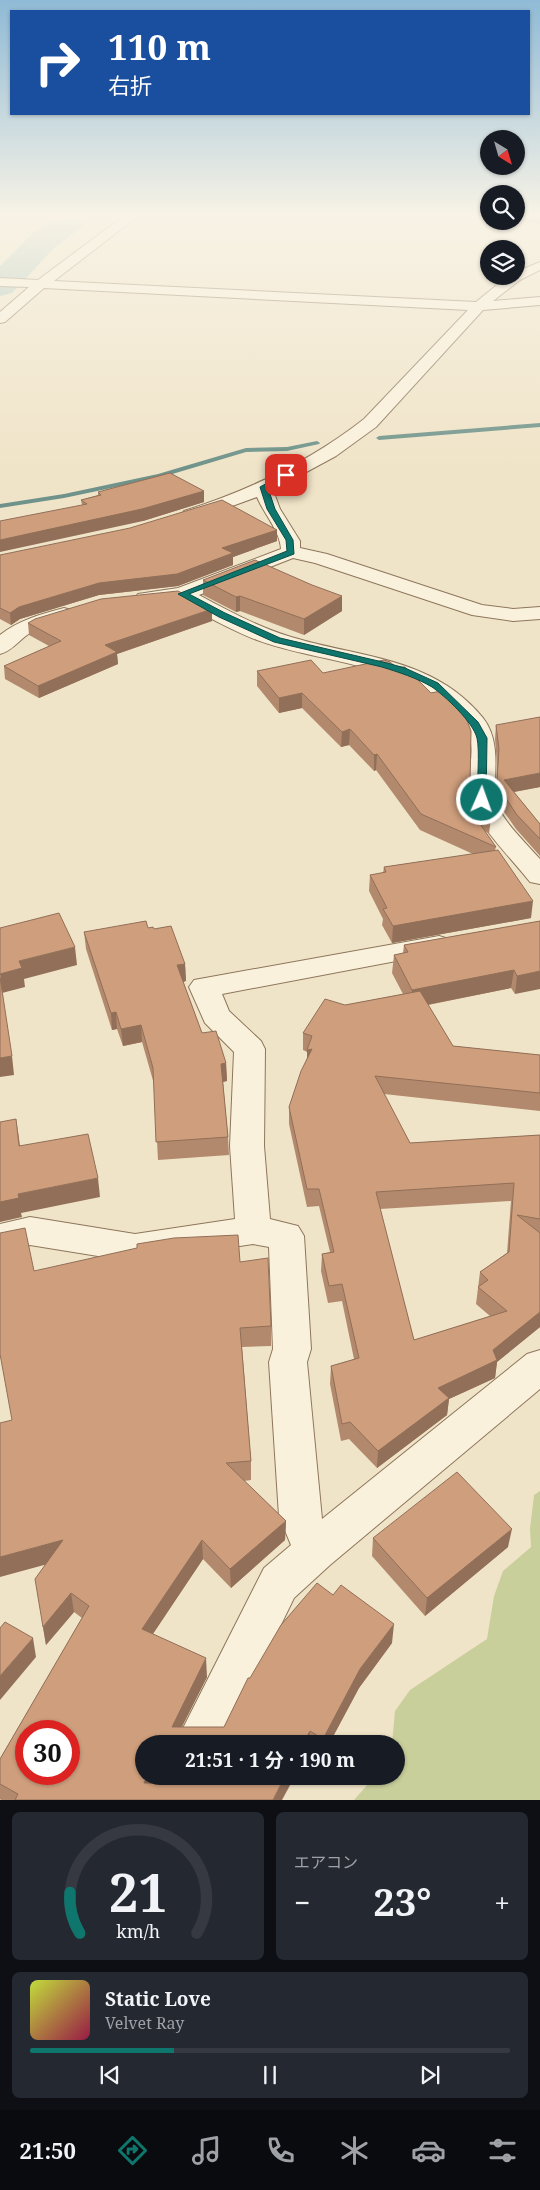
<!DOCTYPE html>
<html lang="ja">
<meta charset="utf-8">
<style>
:root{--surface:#171b24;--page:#242831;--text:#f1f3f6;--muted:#9ea1a6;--line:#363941;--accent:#0f766e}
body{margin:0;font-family:"Noto Serif","Noto Sans JP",serif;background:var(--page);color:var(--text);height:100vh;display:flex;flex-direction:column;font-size:19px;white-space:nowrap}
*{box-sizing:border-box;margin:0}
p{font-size:16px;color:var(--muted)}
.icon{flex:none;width:28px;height:28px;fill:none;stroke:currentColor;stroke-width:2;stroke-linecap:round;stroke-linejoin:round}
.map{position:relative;height:1800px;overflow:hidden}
.sheet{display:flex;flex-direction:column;gap:12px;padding:12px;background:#0d0f14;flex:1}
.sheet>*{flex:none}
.top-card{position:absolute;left:10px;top:10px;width:520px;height:105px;border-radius:0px;box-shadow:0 1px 4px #0004;background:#1a4fa0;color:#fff;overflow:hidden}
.needle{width:32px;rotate:143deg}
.fabs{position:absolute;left:480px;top:130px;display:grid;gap:10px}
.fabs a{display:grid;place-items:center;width:45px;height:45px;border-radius:50%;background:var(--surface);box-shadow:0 1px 4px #0004;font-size:25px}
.speed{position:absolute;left:15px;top:1720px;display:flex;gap:10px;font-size:25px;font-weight:700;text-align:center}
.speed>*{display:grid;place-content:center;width:65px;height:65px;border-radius:50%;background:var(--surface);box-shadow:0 1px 4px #0004;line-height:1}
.speed .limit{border:8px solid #d22;background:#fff;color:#111}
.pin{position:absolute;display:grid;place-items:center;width:42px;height:42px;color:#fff;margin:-21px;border-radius:10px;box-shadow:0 2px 8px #0006}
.me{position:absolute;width:55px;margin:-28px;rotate:2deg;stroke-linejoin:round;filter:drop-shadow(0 0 4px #0008)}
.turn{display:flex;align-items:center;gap:18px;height:105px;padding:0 15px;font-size:22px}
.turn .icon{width:65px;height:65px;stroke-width:2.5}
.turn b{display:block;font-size:35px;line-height:42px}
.big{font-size:38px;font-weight:700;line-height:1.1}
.sheet .card{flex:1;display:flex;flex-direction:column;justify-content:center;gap:8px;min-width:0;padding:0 18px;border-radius:8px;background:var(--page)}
.sheet .dial{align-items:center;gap:0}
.dial svg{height:130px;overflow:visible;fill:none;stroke:var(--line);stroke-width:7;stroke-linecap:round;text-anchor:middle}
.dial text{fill:var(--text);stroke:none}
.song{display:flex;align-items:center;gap:15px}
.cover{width:60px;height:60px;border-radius:8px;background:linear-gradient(135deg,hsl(70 70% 55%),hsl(340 70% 35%))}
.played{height:5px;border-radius:2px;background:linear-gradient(90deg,var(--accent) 30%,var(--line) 30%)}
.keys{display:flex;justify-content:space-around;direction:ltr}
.heat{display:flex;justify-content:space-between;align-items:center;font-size:28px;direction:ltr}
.sheet .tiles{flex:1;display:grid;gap:12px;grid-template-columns:1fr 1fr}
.card:last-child{grid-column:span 2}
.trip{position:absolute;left:135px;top:1735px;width:270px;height:50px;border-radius:25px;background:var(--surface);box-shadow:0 1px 4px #0004;font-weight:700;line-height:50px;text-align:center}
.tabs{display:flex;height:80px;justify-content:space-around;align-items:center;background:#090b0e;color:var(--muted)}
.tabs .icon{width:35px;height:35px}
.tabs .current{color:var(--accent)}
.tabs b{font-size:22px;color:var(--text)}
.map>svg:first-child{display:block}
</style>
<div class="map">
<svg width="540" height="1800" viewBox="0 0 540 1800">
<rect width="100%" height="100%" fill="#f0e4c8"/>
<polygon fill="#c9cf9b" points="540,1491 540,1800 354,1800 375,1776 396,1776 396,1744 392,1744 395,1711 410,1690 487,1639 494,1596 503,1571 531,1547 530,1529 534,1495"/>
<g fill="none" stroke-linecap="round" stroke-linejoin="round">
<g fill="#6f938a" fill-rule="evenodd">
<polygon points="540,423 540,427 379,440 376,438 379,436"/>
<polygon points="317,441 320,443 319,444 287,451 246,452 159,478 64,498 0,508 0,504 64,494 158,474 246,448 287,447"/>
</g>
<polygon fill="#a9c4bc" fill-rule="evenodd" points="56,216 91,216 87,223 55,247 12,293 0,296 0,266 33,233"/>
<g stroke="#8d765c" stroke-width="2">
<g id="minor">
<path d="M124,216H138L54,281L476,302L508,276H516V272L540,262V270L520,280L493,301L540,297V305L483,310L376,427L336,456L273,490L280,509L300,541V548L327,554L482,605L513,609L540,607V619L513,621L472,615L315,563L293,558L199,595C227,610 256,626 288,636C358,658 433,656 483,718C497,736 496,758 495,780C494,786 493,793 495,799C500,819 526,843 540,859V884L530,882C513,860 477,825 470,799C464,778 479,751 466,728C429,665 320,664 257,640C238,633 220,623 202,614C195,610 187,603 179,601C166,598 151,606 138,602L135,598L138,594L178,588L281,549C280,531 264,514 257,497L191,521L184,519L182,515L184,511C250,490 309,462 364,419L468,310L44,288L5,322L0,323V312L29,287L0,286V278L38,280Z"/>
<path d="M64,608L71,610L74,614L71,618C57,622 42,626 30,633C19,640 12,651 0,654V635C19,620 41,614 64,608Z"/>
<polygon points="439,936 449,939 453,945 449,951 222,994 229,1011 261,1041 265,1049 264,1146 270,1219 298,1226 304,1236 311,1349 307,1362 322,1519 527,1354 540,1350 540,1389 330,1565 294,1598 223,1744 175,1744 264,1568 291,1545 279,1516 269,1362 273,1349 269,1247 253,1244 135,1262 30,1245 0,1252 0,1224 30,1217 135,1234 235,1219 230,1146 234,1052 205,1023 189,987 194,980"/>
<polygon points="158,1776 207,1776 197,1800 148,1800"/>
</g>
</g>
<use href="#minor" fill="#faf1dc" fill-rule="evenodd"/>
</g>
<g fill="#b2896c" fill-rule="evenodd">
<polygon points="474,216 489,216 489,218"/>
<polygon points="516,216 540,216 540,224 516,221"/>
<polygon points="98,492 204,502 143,521 82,505 81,500 98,495"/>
<polygon points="277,530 277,541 233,557 233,565 178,586 99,595 20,619 11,625 0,619 0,555"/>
<polygon points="203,580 342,611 304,635 240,611 236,612 203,595"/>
<polygon points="212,621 117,654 118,664 39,698 5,679 4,666 49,646 29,635 28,623"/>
<polygon points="257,671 323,673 470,785 491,818 489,834 484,830 496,847 495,850 531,918 392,943 382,925 383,919 369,891 370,875 383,873 384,867 473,854 420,830 376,770 374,771 349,745 341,747 302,708 279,713 257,686"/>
<polygon points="496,725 540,787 514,792 540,824 540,856 516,829 500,806 496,794 497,764 495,739"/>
<path d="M540,921L515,994L511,988L428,1005L453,1046L540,1055V1111L384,1094L410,1143L540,1135V1327L497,1362L495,1378L449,1399L447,1415L377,1468L349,1439L341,1441L330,1384L331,1366L354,1359L342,1301L328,1303L321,1271L322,1254L330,1252L319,1206L307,1207L289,1124V1107L307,1058V1052L303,1050V1033L345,1005L403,994L392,973L394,955L403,953L404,945ZM511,1201L507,1253L480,1272L476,1304L490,1316L414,1340L380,1209Z"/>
<polygon points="148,928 154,929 185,964 186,981 183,982 202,1033 226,1063 227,1081 223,1082 228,1137 229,1155 158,1160 154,1084 142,1042 123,1046 117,1029 112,1030 86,949 84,932"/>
<polygon points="240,1262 271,1326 271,1346 242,1347 251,1461 251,1480 244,1481 286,1521 285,1540 231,1588 203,1559 153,1634 207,1677 182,1727 224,1727 250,1678 392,1643 359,1688 329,1744 144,1744 144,1776 157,1776 154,1783 282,1800 1,1800 0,1799 0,1759 82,1618 74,1612 46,1645 43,1627 46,1564 12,1420 34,1271"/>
<polygon points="373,1538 508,1547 425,1616 372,1556"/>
</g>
<g fill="#916f58">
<polygon points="204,491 204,502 143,521 0,552 0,540"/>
<polygon points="277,530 277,541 233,557 233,565 178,586 99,595 20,619 11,625 10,613 19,607 99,583 222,548"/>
<polygon points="240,596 240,611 236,612 236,597"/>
<polygon points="342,596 342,611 304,635 304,619"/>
<polygon points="212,609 212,621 117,654 118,664 39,698 38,686 105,645"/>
<polygon points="302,693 302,708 279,713 279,698"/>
<polygon points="350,729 349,745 341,747 342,732"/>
<polygon points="377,754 376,770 374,771 374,755"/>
<polygon points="540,773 540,787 503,794 504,780"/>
<polygon points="533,901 531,918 392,943 393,926"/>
<polygon points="75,947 77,965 24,979 25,987 2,993 0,974 19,961"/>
<polygon points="185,964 186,981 178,983 177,965"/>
<polygon points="514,970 511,988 411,1008 412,990"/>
<polygon points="540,971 540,989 515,994 517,976"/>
<polygon points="116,1012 117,1029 112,1030 111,1013"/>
<polygon points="141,1025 142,1042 123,1046 121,1029"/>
<polygon points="312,1049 307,1067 307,1050"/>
<polygon points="12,1056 14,1075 0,1077 0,1058"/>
<polygon points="226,1063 227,1081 222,1082 221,1064"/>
<polygon points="16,1119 19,1138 22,1166 19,1146"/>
<polygon points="98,1178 100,1197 21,1213 22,1217 0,1222 0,1202 18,1194"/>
<polygon points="540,1312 540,1327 497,1362 495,1378 449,1399 447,1415 377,1468 378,1451 438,1388 493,1350"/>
<polygon points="286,1521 285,1540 231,1588 230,1569"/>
<polygon points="512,1529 508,1547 425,1616 427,1598"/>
<polygon points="63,1540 66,1559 0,1577 0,1557"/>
<polygon points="202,1540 203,1559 144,1647 142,1629"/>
<polygon points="71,1593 74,1612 46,1645 43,1627"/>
<polygon points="394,1624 392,1643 359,1688 329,1744 323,1744 323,1739 360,1669"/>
<polygon points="33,1638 36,1657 0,1700 0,1676"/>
<polygon points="206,1658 207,1677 173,1744 172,1727"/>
<polygon points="310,1731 309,1744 303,1744"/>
<polygon points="147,1776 157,1776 146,1800 144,1783"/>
<polygon points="285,1776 295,1776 282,1800 273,1800"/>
</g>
<g fill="#cf9f7d" stroke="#916f58" fill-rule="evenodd">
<polygon points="170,473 204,491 142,509 0,540 0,521 87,504 81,500 101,495 98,492"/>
<polygon points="222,500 277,530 222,548 233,553 177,574 99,583 19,607 10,613 0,608 0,555 130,528"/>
<polygon points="255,560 312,585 342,596 304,619 240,596 236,597 203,580"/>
<polygon points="178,591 212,609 105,645 117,652 38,686 4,666 61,641 28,623 35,619 101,599"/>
<polygon points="311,660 323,673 384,660 390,662 396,667 405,667 431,693 441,691 463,710 471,731 470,785 491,818 468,798 464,801 496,847 421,814 377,754 374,755 350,729 342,732 302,693 279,698 257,671"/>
<polygon points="540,717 540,773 504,780 540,824 540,839 517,815 501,791 497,780 499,749 496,725"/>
<polygon points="498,850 533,901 393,926 383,909 387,908 370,875 386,872 384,867"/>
<polygon points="59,913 75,947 19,961 22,968 0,974 0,928"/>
<polygon points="146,921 148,928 153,927 154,929 171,926 185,964 177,965 202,1033 216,1031 226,1063 221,1064 228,1137 156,1142 153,1068 141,1025 121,1029 116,1012 111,1013 84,932"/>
<polygon points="540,921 540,971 517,976 514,970 412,990 394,955 408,952 404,945"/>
<polygon points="0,977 12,1056 0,1058"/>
<path d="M420,991L453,1046L540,1055V1093L375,1076L410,1143L540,1135V1219L517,1215L540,1233V1312L493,1350L497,1360L438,1388L449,1398L378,1451L350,1422L342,1424L331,1366L359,1358L342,1284L329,1286L322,1254L334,1252L319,1189H307L289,1107L301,1071L312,1049L307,1050L312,1036L303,1033L325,999L345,1005ZM514,1183L509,1252L480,1272L488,1280L478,1287L507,1311L414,1340L376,1192Z"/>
<polygon points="16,1119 19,1146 88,1134 98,1178 18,1194 19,1198 0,1202 0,1122"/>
<path d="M25,1228L34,1271L137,1248V1244L174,1238L238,1235L240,1262L268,1258L271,1326L240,1328L251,1461L226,1463L286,1521L230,1569L202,1540L142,1629L206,1658L172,1727H224L248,1678H250L281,1625L317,1583L333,1595L341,1585L394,1624L360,1669L323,1739L310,1731L303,1744H144V1776H147L144,1783L196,1784L199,1776H285L273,1800H15L18,1794L0,1784V1759L89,1606L71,1593L43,1627L35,1579L63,1540L0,1557V1423L12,1420L0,1354V1233ZM26,1731H69V1774H26Z"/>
<polygon points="457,1472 512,1529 427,1598 373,1538"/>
<polygon points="5,1622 33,1638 0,1676 0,1628"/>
</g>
<linearGradient id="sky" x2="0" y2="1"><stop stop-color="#8fbad6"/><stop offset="0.46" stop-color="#f8f3e6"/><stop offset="1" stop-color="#f8f3e6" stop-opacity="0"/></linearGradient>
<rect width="540" height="468" fill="url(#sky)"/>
<path fill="#0f766e" stroke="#0a4d48" d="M286,473L290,475L289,477L268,488L275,509L293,540L294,554L189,594L225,613L280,638L387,663L405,668L438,683L478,722L487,738L486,802H478L477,800C477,785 480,751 477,738C473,722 445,696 432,687C417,678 398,672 382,667L274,642L219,617L178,594L287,551L286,540L267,509L260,487Z"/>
</svg>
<div class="fabs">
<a><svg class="needle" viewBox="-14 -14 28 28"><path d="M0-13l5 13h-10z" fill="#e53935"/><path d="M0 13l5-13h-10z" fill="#9ea1a6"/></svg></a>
<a><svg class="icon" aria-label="search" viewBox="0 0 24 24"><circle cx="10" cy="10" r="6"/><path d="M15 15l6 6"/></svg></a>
<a><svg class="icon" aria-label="layers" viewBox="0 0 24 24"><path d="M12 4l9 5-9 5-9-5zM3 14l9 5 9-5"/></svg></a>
</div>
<div class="speed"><div class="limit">30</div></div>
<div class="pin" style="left:286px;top:475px;background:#d93025"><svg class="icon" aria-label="arrive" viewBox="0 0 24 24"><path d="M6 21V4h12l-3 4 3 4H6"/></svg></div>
<svg class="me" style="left:482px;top:800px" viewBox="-20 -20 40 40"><circle r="17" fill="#0f766e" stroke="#fff" stroke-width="3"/><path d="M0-11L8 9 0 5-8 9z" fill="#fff"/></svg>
<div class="trip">21:51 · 1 分 · 190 m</div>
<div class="top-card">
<div class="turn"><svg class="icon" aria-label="right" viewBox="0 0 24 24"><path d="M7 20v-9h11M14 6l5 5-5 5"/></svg><div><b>110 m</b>右折</div></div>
</div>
</div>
<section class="sheet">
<div class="tiles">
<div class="card dial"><svg viewBox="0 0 100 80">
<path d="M14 69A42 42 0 1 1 86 69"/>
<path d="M14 69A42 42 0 0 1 8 44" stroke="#0f766e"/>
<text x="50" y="56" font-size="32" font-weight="700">21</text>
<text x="50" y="72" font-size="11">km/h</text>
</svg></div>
<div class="card"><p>エアコン</p>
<div class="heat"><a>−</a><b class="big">23°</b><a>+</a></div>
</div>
<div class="card">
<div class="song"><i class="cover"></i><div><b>Static Love</b><p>Velvet Ray</p></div></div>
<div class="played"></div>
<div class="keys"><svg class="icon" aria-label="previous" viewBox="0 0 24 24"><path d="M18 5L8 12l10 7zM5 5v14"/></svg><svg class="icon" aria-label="pause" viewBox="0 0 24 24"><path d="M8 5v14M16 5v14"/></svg><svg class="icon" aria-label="next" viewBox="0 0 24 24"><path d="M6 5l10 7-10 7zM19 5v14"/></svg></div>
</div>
</div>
</section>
<nav class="tabs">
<b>21:50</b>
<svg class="icon current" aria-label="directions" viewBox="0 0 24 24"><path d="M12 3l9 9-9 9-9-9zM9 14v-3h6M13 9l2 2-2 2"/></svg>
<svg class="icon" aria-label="music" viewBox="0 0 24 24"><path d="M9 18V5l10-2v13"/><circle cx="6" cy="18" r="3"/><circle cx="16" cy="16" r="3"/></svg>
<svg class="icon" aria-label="phone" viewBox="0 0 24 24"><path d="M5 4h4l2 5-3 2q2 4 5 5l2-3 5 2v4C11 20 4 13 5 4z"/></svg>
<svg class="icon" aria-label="climate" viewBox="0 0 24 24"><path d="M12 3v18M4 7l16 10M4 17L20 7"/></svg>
<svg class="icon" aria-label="car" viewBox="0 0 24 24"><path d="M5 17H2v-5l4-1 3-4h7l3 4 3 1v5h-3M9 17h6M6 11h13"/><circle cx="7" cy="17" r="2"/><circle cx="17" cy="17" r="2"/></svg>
<svg class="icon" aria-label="filters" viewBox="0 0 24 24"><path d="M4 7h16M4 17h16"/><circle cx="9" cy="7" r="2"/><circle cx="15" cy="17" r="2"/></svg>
</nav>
